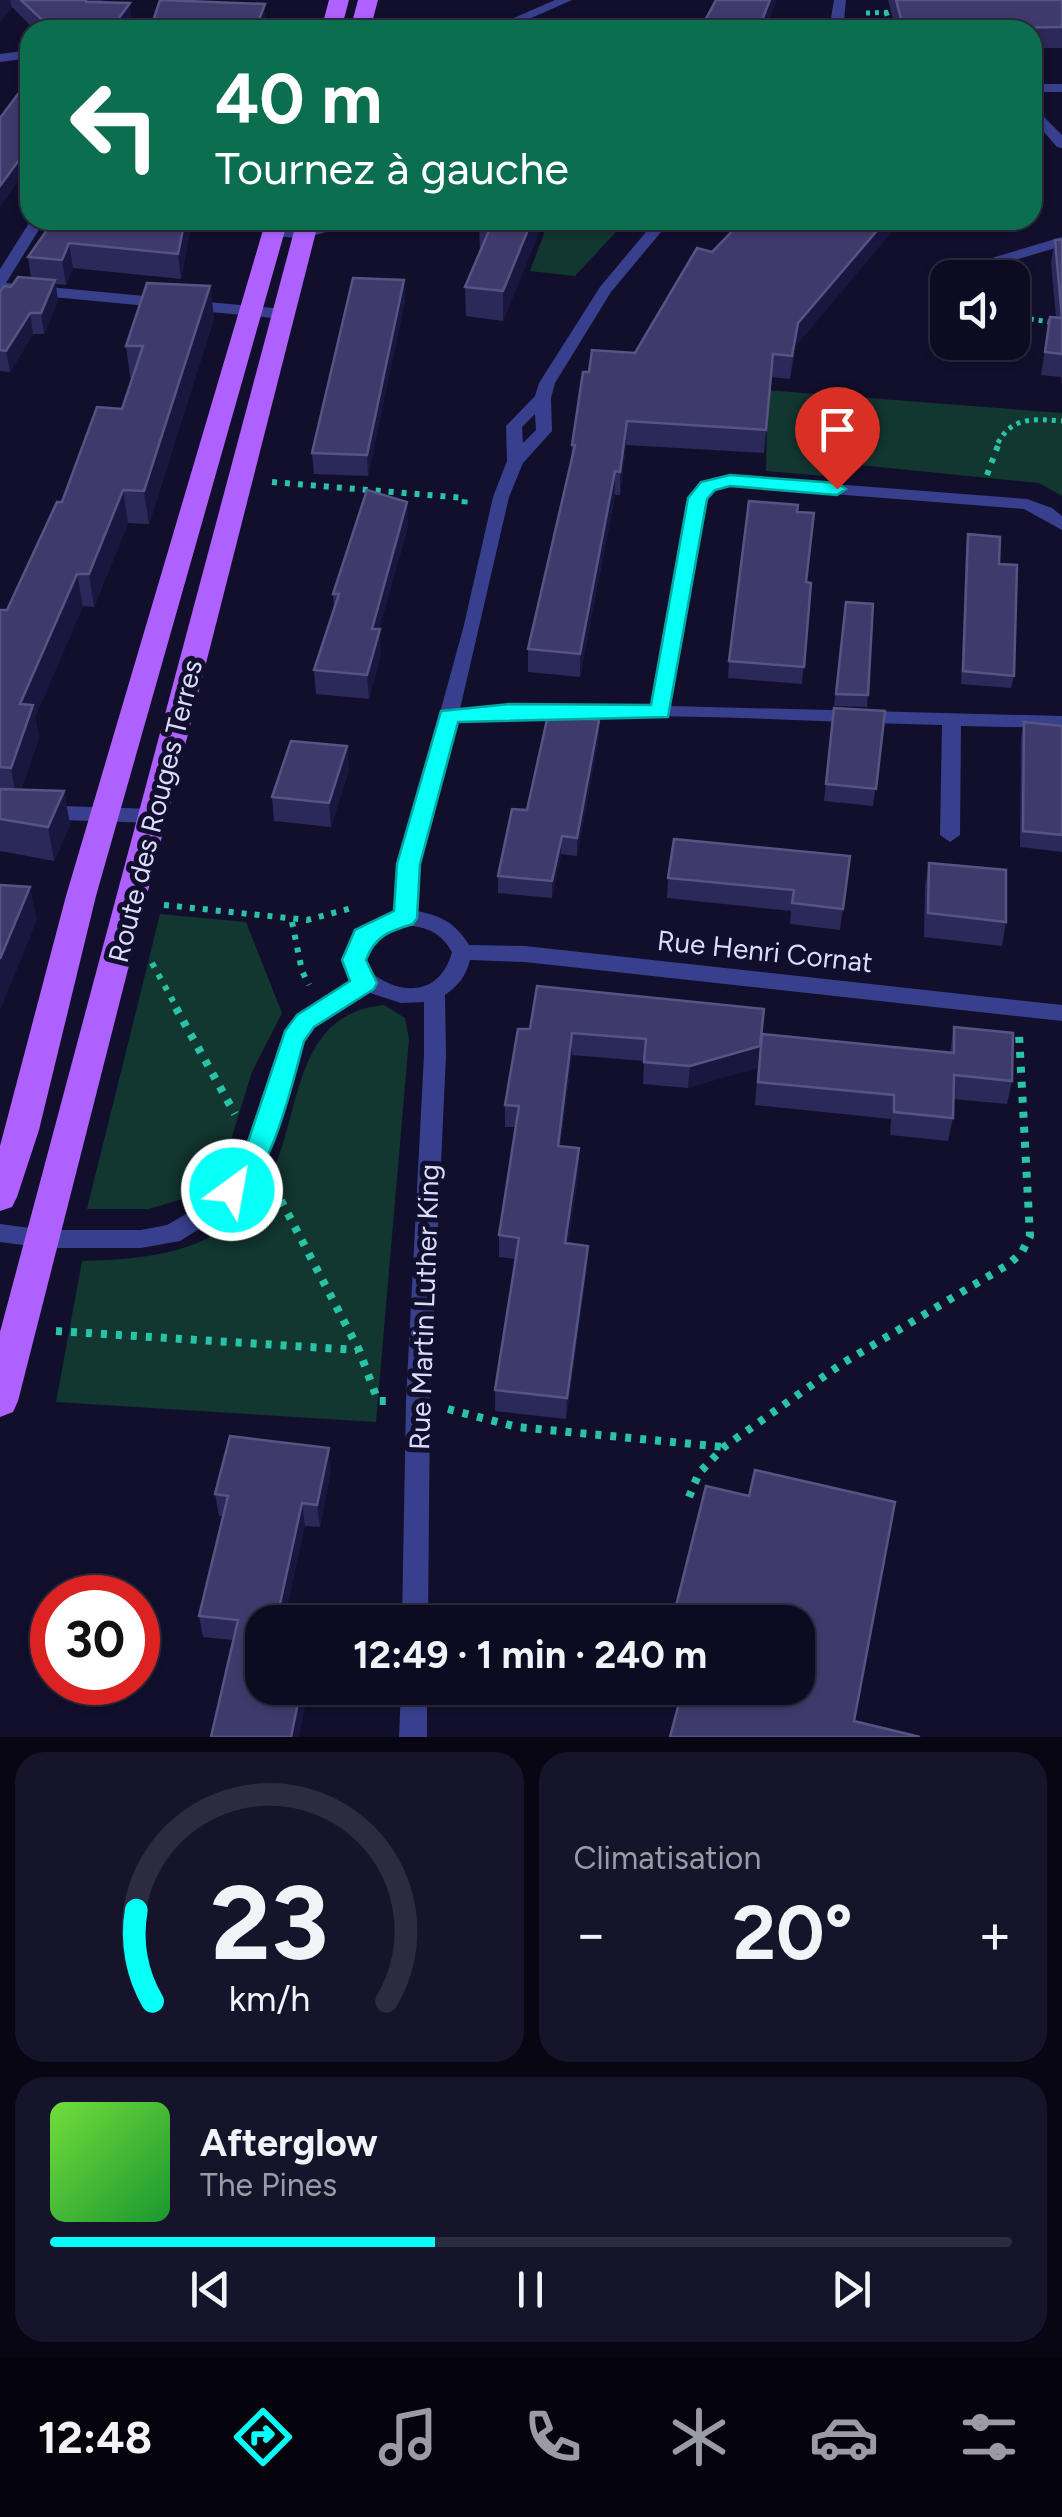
<!DOCTYPE html>
<html lang="fr">
<meta charset="utf-8">
<style>
:root{--surface:#0d0b21;--page:#16142a;--text:#f1f3f6;--muted:#9a9ba5;--line:#2d2b3f;--accent:#06fff7}
body{margin:0;font-family:Figtree,sans-serif;background:var(--page);color:var(--text);height:100vh;display:flex;flex-direction:column;font-size:38px;white-space:nowrap}
*{box-sizing:border-box;margin:0}
p{font-size:32px;color:var(--muted)}
.icon{flex:none;width:55px;height:55px;fill:none;stroke:currentColor;stroke-width:2;stroke-linecap:round;stroke-linejoin:round}
.map{position:relative;height:1737px;overflow:hidden}
.panel{display:flex;flex-direction:column;gap:15px;padding:15px;background:#070612;flex:1}
.panel>*{flex:none}
.hud{position:absolute;left:20px;top:20px;width:1022px;height:210px;border-radius:30px;box-shadow:0 2px 8px #0004,0 0 0 2px var(--line);background:#0b6e4f;color:#fff;overflow:hidden}
.fabs{position:absolute;left:930px;top:260px;display:grid;gap:20px}
.fabs a{display:grid;place-items:center;width:100px;height:100px;border-radius:20px;background:var(--surface);box-shadow:0 2px 8px #0004,0 0 0 2px var(--line);font-size:50px}
.speed{position:absolute;left:30px;top:1575px;display:flex;gap:20px;font-size:50px;font-weight:700;text-align:center}
.speed>*{display:grid;place-content:center;width:130px;height:130px;border-radius:50%;background:var(--surface);box-shadow:0 2px 8px #0004,0 0 0 2px var(--line);line-height:1}
.speed .limit{border:15px solid #d22;background:#fff;color:#111}
.pin{position:absolute;display:grid;place-items:center;width:85px;height:85px;color:#fff;margin:-102px -42px;border-radius:50% 50% 50% 0;rotate:-45deg;box-shadow:0 0 10px #0007}
.pin .icon{rotate:45deg}
.me{position:absolute;width:110px;margin:-55px;rotate:32deg;stroke-linejoin:round;filter:drop-shadow(0 0 8px #0008)}
.turn{display:flex;align-items:center;gap:35px;height:210px;padding:0 30px;font-size:45px}
.turn .icon{width:130px;height:130px;stroke-width:2.5}
.turn b{display:block;font-size:70px;line-height:85px}
.big{font-size:75px;font-weight:700;line-height:1.1}
.panel .widget{flex:1;display:flex;flex-direction:column;justify-content:center;gap:15px;min-width:0;padding:0 35px;border-radius:30px;background:var(--page)}
.panel .dial{align-items:center;gap:0}
.dial svg{height:260px;overflow:visible;fill:none;stroke:var(--line);stroke-width:7;stroke-linecap:round;text-anchor:middle}
.dial text{fill:var(--text);stroke:none}
.song{display:flex;align-items:center;gap:30px}
.cover{width:120px;height:120px;border-radius:15px;background:linear-gradient(135deg,hsl(100 70% 55%),hsl(130 70% 35%))}
.played{height:10px;border-radius:5px;background:linear-gradient(90deg,var(--accent) 40%,var(--line) 40%)}
.keys{display:flex;justify-content:space-around;direction:ltr}
.heat{display:flex;justify-content:space-between;align-items:center;font-size:55px;direction:ltr}
.panel .tiles{flex:1;display:grid;gap:15px;grid-template-columns:1fr 1fr}
.widget:last-child{grid-column:span 2}
.trip{position:absolute;left:245px;top:1605px;width:570px;height:100px;border-radius:30px;background:var(--surface);box-shadow:0 2px 8px #0004,0 0 0 2px var(--line);font-weight:700;line-height:100px;text-align:center}
.menu{display:flex;height:160px;justify-content:space-around;align-items:center;background:#05040d;color:var(--muted)}
.menu .icon{width:70px;height:70px}
.menu .active{color:var(--accent)}
.menu b{font-size:45px;color:var(--text)}
.map>svg:first-child{display:block}
</style>
<div class="map">
<svg width="1062" height="1737" viewBox="0 0 1062 1737">
<rect width="100%" height="100%" fill="#110f2c"/>
<g fill="#123630">
<polygon points="549,220 627,220 575,276 530,271"/>
<polygon points="634,380 1062,413 1062,496 1039,483 829,462 826,476 766,471 767,421"/>
<polygon points="160,914 246,922 282,1013 252,1072 226,1156 182,1199 149,1209 87,1209"/>
<path d="M384,1005L405,1018L409,1039L376,1422L56,1402L82,1261C147,1259 213,1254 257,1198C306,1137 281,1015 384,1005Z"/>
</g>
<g fill="none" stroke-linecap="round" stroke-linejoin="round">
<g stroke="#29c4a6" stroke-width="5" stroke-dasharray="4 5" stroke-linecap="butt">
<polyline points="886,12 892,30"/>
<polyline points="866,13 899,12"/>
<polyline points="1012,316 1062,324"/>
<path d="M998,443C1012,416 1035,419 1062,421"/>
</g>
<g stroke="#29c4a6" stroke-width="6" stroke-dasharray="5 8" stroke-linecap="butt">
<polyline points="987,475 1000,440"/>
<polyline points="272,482 465,498 464,508"/>
<polyline points="164,905 307,920 352,908"/>
<polyline points="292,922 302,971 309,985"/>
<polyline points="152,963 178,1010"/>
</g>
<g stroke="#29c4a6" stroke-width="8" stroke-dasharray="6 9" stroke-linecap="butt">
<polyline points="176,1008 235,1114"/>
<polyline points="274,1187 359,1350 378,1401 386,1401"/>
<polyline points="56,1331 357,1350"/>
<polyline points="448,1409 517,1427 724,1447"/>
<polyline points="689,1497 699,1473 724,1447 843,1363 1009,1264 1022,1252 1030,1236 1019,1034"/>
</g>
<polygon fill="#38408d" fill-rule="evenodd" points="0,804 154,809 164,816 154,823 0,818"/>
<g fill="#38408d" fill-rule="evenodd">
<polygon points="555,0 572,0 504,30 486,30"/>
<polygon points="834,0 846,0 843,30 829,30"/>
<polygon points="30,50 30,58 0,62 0,54"/>
<rect x="1032" y="84" width="30" height="8"/>
<polygon points="1032,105 1062,135 1062,148 1057,147 1032,118"/>
<polygon points="31,220 45,220 6,283 284,309 292,314 284,319 0,292 0,269"/>
<path d="M329,220H351C332,234 288,245 267,231L274,227L304,228Z"/>
<path d="M656,220H671L611,292L555,383L551,398L552,431L523,463L509,497L460,709L509,705L652,706L689,497L702,482L730,476L1027,499L1052,508L1062,516V530L1024,509L730,486L714,490L705,498L670,706L1062,716V728L961,726L960,835L950,842L940,835L942,725C781,721 617,708 456,722L419,863L416,911C440,915 456,923 469,945L525,946L1062,1005V1021L525,962L470,960C466,976 458,986 445,995L446,1055L430,1401L428,1622H402L406,1401L424,1055V1002L401,1003L367,992L314,1027L303,1041L260,1172L223,1214L180,1241L141,1248H45L0,1242V1224L45,1230H141L167,1225L207,1202L239,1168L285,1032L298,1015L353,981C327,948 367,921 395,913L399,863L464,625L493,497L507,461L506,426L535,396L539,383L600,287ZM535,414L536,430L523,443L522,427ZM405,925C426,927 441,932 452,952C440,997 398,997 367,969C364,942 380,931 405,925Z"/>
<polygon points="1062,237 1062,246 1005,263 978,278 959,278 995,257"/>
<polygon points="401,1688 427,1688 427,1737 399,1737"/>
</g>
<g fill="#af61ff" fill-rule="evenodd">
<polygon points="329,0 349,0 341,30 321,30"/>
<polygon points="358,0 378,0 370,30 350,30"/>
<polygon points="266,220 288,220 96,896 39,1130 17,1197 12,1207 0,1211 0,1146 66,896"/>
<polygon points="297,220 319,220 18,1401 13,1412 0,1417 0,1332"/>
</g>
</g>
<g fill="#2b285a">
<polygon points="0,0 106,0 94,2 132,22 127,30 35,30 12,7 0,22"/>
<polygon points="888,0 1062,0 1062,48 1032,48 1032,30 896,30"/>
<polygon points="54,220 192,220 181,279 73,268 66,285 56,284 58,301 44,334 33,334 10,372 0,371 0,292 31,278 28,257"/>
<polygon points="481,220 544,220 503,321 466,316 465,287 480,252 479,225"/>
<polygon points="1010,220 1022,220 1021,225"/>
<polygon points="1055,240 1062,240 1062,386 1061,377 1041,375 1050,317 1056,317 1051,262"/>
<polygon points="404,280 405,300 368,476 314,474 312,453"/>
<polygon points="210,286 214,318 149,524 128,523 94,607 83,606 35,717 39,738 21,790 64,791 70,825 54,861 0,851 0,610 7,610 62,502 122,409 133,377 130,377 126,346"/>
<polygon points="796,346 790,379 771,377 764,453 626,445 620,495 615,495 580,677 528,672 528,649 571,462 572,445 589,372 635,353"/>
<polygon points="797,512 806,583 811,583 802,684 728,678 729,661"/>
<polygon points="408,526 379,629 381,653 369,699 316,694 314,670 334,609 333,594"/>
<polygon points="968,534 999,564 1014,676 1011,688 961,684 966,546"/>
<polygon points="846,602 868,695 867,707 834,706"/>
<polygon points="834,708 885,711 873,806 824,801"/>
<polygon points="1024,722 1062,726 1062,852 1020,847 1021,738"/>
<polygon points="599,737 577,856 561,854 552,898 498,893 498,876 527,810"/>
<polygon points="347,746 349,769 331,827 274,821 272,797"/>
<polygon points="850,856 840,930 790,924 791,911 667,898 668,878"/>
<polygon points="929,863 1006,922 1002,946 924,937 925,886"/>
<polygon points="954,1027 1012,1081 1007,1104 953,1099 953,1118 948,1141 890,1135 891,1119 755,1105 758,1066 688,1088 643,1084 644,1061 572,1055 560,1146 579,1170 568,1243 587,1267 566,1419 495,1411 495,1390 516,1259 499,1257 499,1235 516,1127 505,1127 505,1105 518,1029 761,1038 950,1052"/>
<polygon points="331,1470 320,1527 305,1526 233,1640 203,1637 199,1616 223,1516 219,1516 215,1494"/>
</g>
<g fill="#191640">
<polygon points="0,0 10,0 12,7 0,22"/>
<polygon points="770,0 777,0 765,30 758,30"/>
<polygon points="130,3 132,22 127,30 110,30"/>
<polygon points="265,4 265,30 255,30"/>
<polygon points="30,145 30,165 0,207 0,186"/>
<polygon points="185,220 192,220 181,279 178,254"/>
<polygon points="532,220 544,220 503,321 503,291"/>
<polygon points="886,220 902,220 796,346 790,379 798,323"/>
<polygon points="69,243 73,268 66,285 62,260"/>
<polygon points="55,280 58,301 44,334 41,313"/>
<polygon points="404,280 405,300 368,476 367,455"/>
<polygon points="210,286 214,318 149,524 144,491"/>
<polygon points="30,313 33,334 10,372 6,351"/>
<polygon points="627,421 626,445 620,495 620,472"/>
<polygon points="615,471 615,495 580,677 580,654"/>
<polygon points="123,490 128,523 94,607 89,574"/>
<polygon points="407,502 408,526 373,652 372,629"/>
<polygon points="77,574 83,606 35,717 39,738 17,801 11,768 20,704"/>
<polygon points="380,629 381,653 369,699 367,675"/>
<polygon points="599,720 599,737 577,856 577,838"/>
<polygon points="347,746 349,769 331,827 329,803"/>
<polygon points="64,791 70,825 54,861 48,827"/>
<polygon points="562,836 561,854 552,898 552,881"/>
<polygon points="30,887 37,920 0,1011 0,959"/>
<polygon points="572,1033 572,1055 557,1168 558,1146"/>
<polygon points="760,1046 758,1068 688,1088 690,1066"/>
<polygon points="579,1148 579,1170 565,1265 565,1243"/>
<polygon points="588,1246 587,1267 566,1419 567,1398"/>
<polygon points="329,1448 331,1470 320,1527 317,1505"/>
<polygon points="302,1503 305,1526 284,1622 276,1622"/>
<polygon points="301,1688 309,1688 299,1737 291,1737"/>
</g>
<g fill="#3e3b6c" stroke="#565483" stroke-width="2.5">
<polygon points="21,0 86,0 86,2 130,3 110,30 53,30"/>
<polygon points="160,0 265,4 255,30 150,30"/>
<polygon points="716,0 770,0 758,30 700,30"/>
<polygon points="896,0 1062,0 1062,27 1001,28 1001,30 896,30 903,26"/>
<polygon points="30,78 30,145 0,186 0,118"/>
<polygon points="54,220 185,220 178,254 69,243 62,260 28,257"/>
<polygon points="481,220 532,220 503,291 465,287 491,226 479,225"/>
<polygon points="743,220 886,220 798,323 792,356 773,354 766,430 627,421 620,472 615,471 580,654 528,649 575,445 572,445 583,372 589,372 592,350 635,353 697,248 712,252"/>
<polygon points="1055,240 1062,240 1062,318"/>
<polygon points="18,277 55,280 41,313 30,313 6,351 0,350 0,292 4,286 11,287"/>
<polygon points="353,278 404,280 367,455 312,453"/>
<polygon points="147,283 210,286 144,491 123,490 89,574 77,574 20,704 33,705 11,768 0,767 0,610 7,610 57,502 62,502 97,407 122,409 143,346 126,346"/>
<polygon points="1050,317 1062,318 1062,354 1045,352"/>
<polygon points="367,490 407,502 372,629 380,629 367,675 314,670 339,594 333,594"/>
<polygon points="749,501 798,505 797,512 814,513 806,582 811,583 804,667 729,661"/>
<polygon points="968,534 1000,537 999,564 1017,565 1014,676 963,671"/>
<polygon points="846,602 873,604 868,695 836,694"/>
<polygon points="834,708 885,711 876,789 826,784"/>
<polygon points="548,715 599,720 577,838 562,836 552,881 498,876 512,809 527,810"/>
<polygon points="1024,722 1062,726 1062,835 1023,831"/>
<polygon points="291,741 347,746 329,803 272,797"/>
<polygon points="0,789 64,791 48,827 0,819"/>
<polygon points="674,839 850,856 843,909 792,903 794,890 668,878"/>
<polygon points="929,863 1006,870 1006,922 928,913"/>
<polygon points="0,885 30,887 0,959"/>
<polygon points="537,986 764,1009 760,1046 690,1066 644,1062 646,1039 572,1033 558,1146 579,1148 565,1243 588,1246 567,1398 495,1390 519,1238 499,1235 519,1106 505,1105 518,1029 530,1029"/>
<polygon points="954,1027 1013,1033 1012,1081 954,1075 953,1118 894,1112 894,1095 758,1082 762,1034 954,1053"/>
<polygon points="230,1436 329,1448 317,1505 302,1503 276,1622 262,1622 262,1688 301,1688 291,1737 211,1737 238,1620 199,1616 228,1496 215,1494"/>
<polygon points="755,1470 895,1502 854,1721 920,1737 670,1737 683,1688 798,1688 798,1622 672,1622 706,1486 749,1496"/>
</g>
<path fill="#06fff7" stroke="#04a6a1" stroke-width="2.5" d="M730,475L837,483L846,489L837,495L730,486L715,490L707,499L668,717L458,722L420,864L417,918L413,924C389,931 375,936 366,960L377,983L374,989L314,1027L304,1041C295,1072 265,1211 223,1197L219,1190L244,1154L285,1031L297,1015L350,981L342,960L355,930L394,911L397,864L441,711L510,704L651,705L688,498L701,482Z"/>
<g text-anchor="middle" stroke-width="10" stroke-linejoin="round" paint-order="stroke">
<g font-size="28" fill="#dadbff" stroke="#110f2c">
<text transform="translate(155 811) rotate(-76)" y="10">Route des Rouges Terres</text>
<text transform="translate(765 951) rotate(6)" y="10">Rue Henri Cornat</text>
<text transform="translate(424 1307) rotate(-88)" y="10">Rue Martin Luther King</text>
</g>
</g>
</svg>
<div class="fabs">
<a><svg class="icon" aria-label="sound" viewBox="0 0 24 24"><path d="M4 9h4l5-4v14l-5-4H4zM17 9q2 3 0 6"/></svg></a>
</div>
<div class="speed"><div class="limit">30</div></div>
<div class="pin" style="left:837px;top:489px;background:#d93025"><svg class="icon" aria-label="arrive" viewBox="0 0 24 24"><path d="M6 21V4h12l-3 4 3 4H6"/></svg></div>
<svg class="me" style="left:232px;top:1190px" viewBox="-20 -20 40 40"><circle r="17" fill="#06fff7" stroke="#fff" stroke-width="3"/><path d="M0-11L8 9 0 5-8 9z" fill="#fff"/></svg>
<div class="trip">12:49 · 1 min · 240 m</div>
<div class="hud">
<div class="turn"><svg class="icon" aria-label="left" viewBox="0 0 24 24"><path d="M17 20v-9H6M10 6l-5 5 5 5"/></svg><div><b>40 m</b>Tournez à gauche</div></div>
</div>
</div>
<section class="panel">
<div class="tiles">
<div class="widget dial"><svg viewBox="0 0 100 80">
<path d="M14 69A42 42 0 1 1 86 69"/>
<path d="M14 69A42 42 0 0 1 9 41" stroke="#06fff7"/>
<text x="50" y="56" font-size="32" font-weight="700">23</text>
<text x="50" y="72" font-size="11">km/h</text>
</svg></div>
<div class="widget"><p>Climatisation</p>
<div class="heat"><a>−</a><b class="big">20°</b><a>+</a></div>
</div>
<div class="widget">
<div class="song"><i class="cover"></i><div><b>Afterglow</b><p>The Pines</p></div></div>
<div class="played"></div>
<div class="keys"><svg class="icon" aria-label="previous" viewBox="0 0 24 24"><path d="M18 5L8 12l10 7zM5 5v14"/></svg><svg class="icon" aria-label="pause" viewBox="0 0 24 24"><path d="M8 5v14M16 5v14"/></svg><svg class="icon" aria-label="next" viewBox="0 0 24 24"><path d="M6 5l10 7-10 7zM19 5v14"/></svg></div>
</div>
</div>
</section>
<nav class="menu">
<b>12:48</b>
<svg class="icon active" aria-label="directions" viewBox="0 0 24 24"><path d="M12 3l9 9-9 9-9-9zM9 14v-3h6M13 9l2 2-2 2"/></svg>
<svg class="icon" aria-label="music" viewBox="0 0 24 24"><path d="M9 18V5l10-2v13"/><circle cx="6" cy="18" r="3"/><circle cx="16" cy="16" r="3"/></svg>
<svg class="icon" aria-label="phone" viewBox="0 0 24 24"><path d="M5 4h4l2 5-3 2q2 4 5 5l2-3 5 2v4C11 20 4 13 5 4z"/></svg>
<svg class="icon" aria-label="climate" viewBox="0 0 24 24"><path d="M12 3v18M4 7l16 10M4 17L20 7"/></svg>
<svg class="icon" aria-label="car" viewBox="0 0 24 24"><path d="M5 17H2v-5l4-1 3-4h7l3 4 3 1v5h-3M9 17h6M6 11h13"/><circle cx="7" cy="17" r="2"/><circle cx="17" cy="17" r="2"/></svg>
<svg class="icon" aria-label="filters" viewBox="0 0 24 24"><path d="M4 7h16M4 17h16"/><circle cx="9" cy="7" r="2"/><circle cx="15" cy="17" r="2"/></svg>
</nav>
